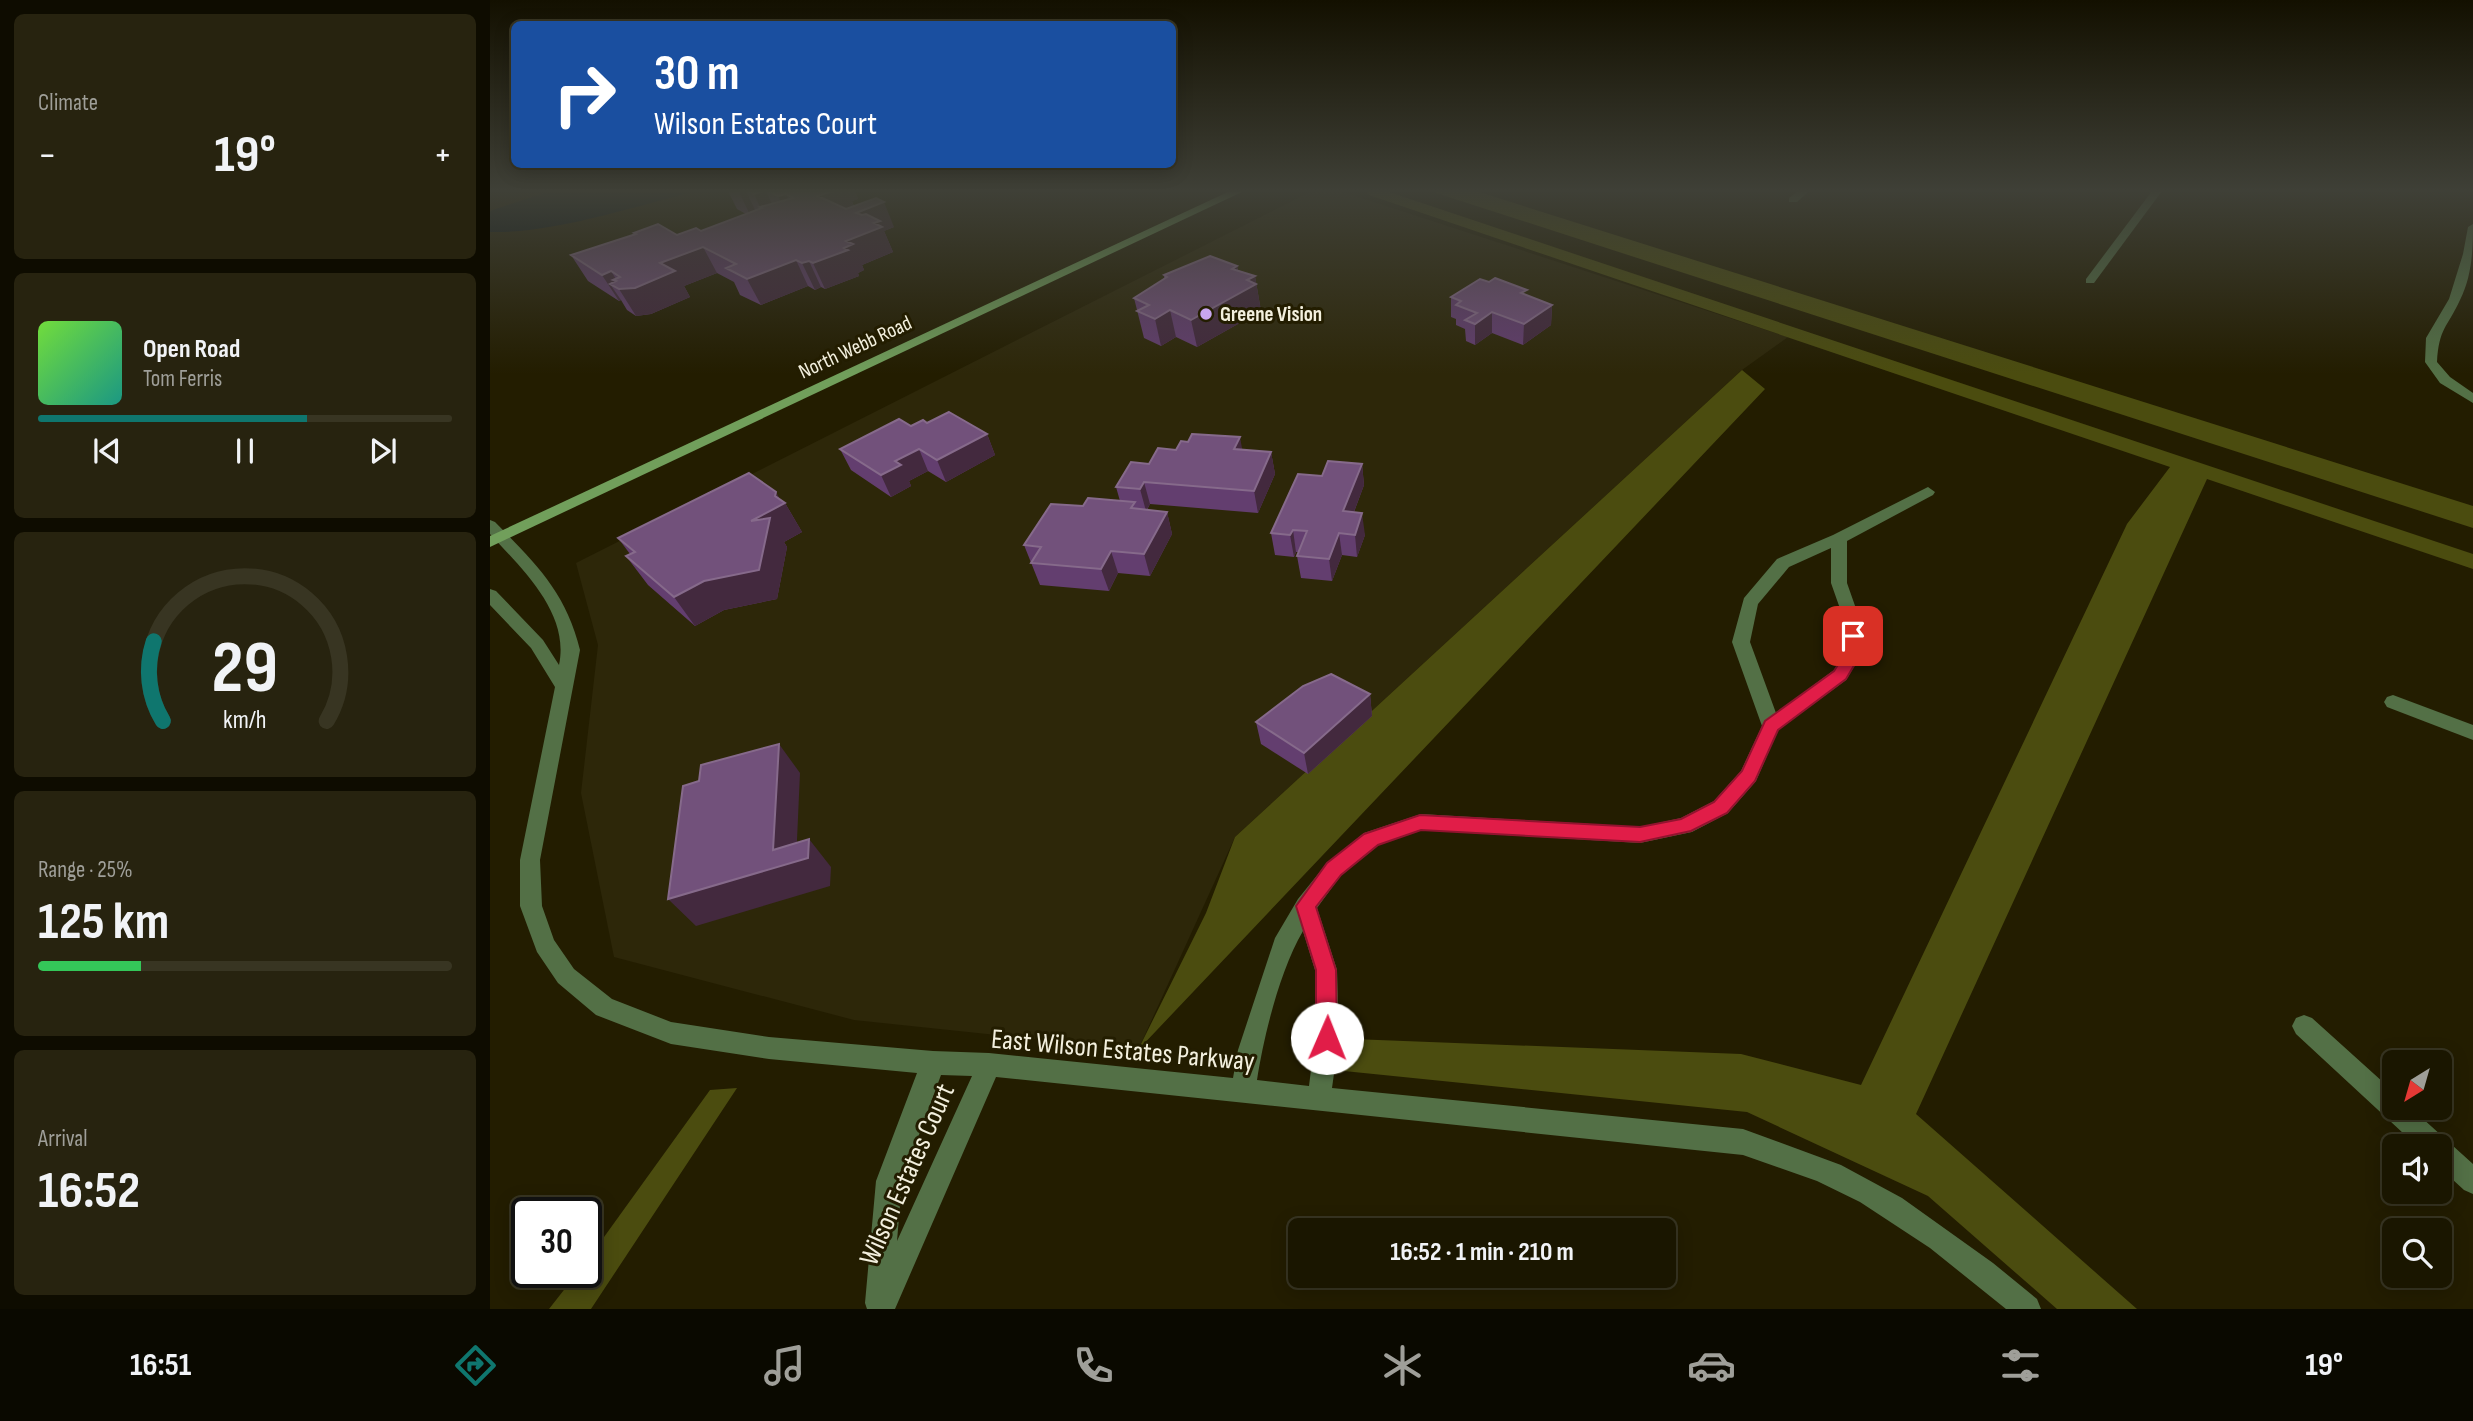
<!DOCTYPE html>
<meta charset="utf-8">
<style>
:root{--surface:#1a1600;--page:#27230f;--text:#f1f3f6;--muted:#9f9f99;--line:#383522;--accent:#0f766e}
body{margin:0;font-family:"Sofia Sans Condensed",sans-serif;background:var(--page);color:var(--text);height:100vh;display:flex;flex-direction:column;font-size:26px;white-space:nowrap}
*{box-sizing:border-box;margin:0}
p{font-size:23px;color:var(--muted)}
.icon{flex:none;width:38px;height:38px;fill:none;stroke:currentColor;stroke-width:2;stroke-linecap:round;stroke-linejoin:round}
.map{position:relative;flex:1;overflow:hidden}
.details{display:flex;flex-direction:column;gap:14px;padding:14px;background:#0e0c00;width:490px}
.details>*{flex:none}
.hud{position:absolute;left:21px;top:21px;width:665px;height:147px;border-radius:10px;box-shadow:0 4px 18px #0003,0 0 0 2px var(--line);background:#1a4fa0;color:#fff;overflow:hidden}
.needle{width:46px;rotate:217deg}
.controls{position:absolute;left:1892px;top:1050px;display:grid;gap:14px}
.controls a{display:grid;place-items:center;width:70px;height:70px;border-radius:10px;background:var(--surface);box-shadow:0 4px 18px #0003,0 0 0 2px var(--line);font-size:35px}
.speed{position:absolute;left:21px;top:1197px;display:flex;gap:14px;font-size:35px;font-weight:700;text-align:center}
.speed>*{display:grid;place-content:center;width:91px;height:91px;border-radius:50%;background:var(--surface);box-shadow:0 4px 18px #0003,0 0 0 2px var(--line);line-height:1}
.speed .limit{border:4px solid #111;border-radius:10px;background:#fff;color:#111}
.pin{position:absolute;display:grid;place-items:center;width:60px;height:60px;color:#fff;margin:-30px;border-radius:14px;box-shadow:0 4px 10px #0006}
.me{position:absolute;width:77px;margin:-38px;rotate:1deg;stroke-linejoin:round;filter:drop-shadow(0 0 5px #0008)}
.turn{display:flex;align-items:center;gap:24px;height:147px;padding:0 28px;font-size:32px}
.turn .icon{width:91px;height:91px;stroke-width:2.5}
.turn b{display:block;font-size:49px;line-height:60px}
.big{font-size:52px;font-weight:700;line-height:1.1}
.details .tile{flex:1;display:flex;flex-direction:column;justify-content:center;gap:10px;min-width:0;padding:0 24px;border-radius:10px;background:var(--page)}
.details .dial{align-items:center;gap:0}
.dial svg{height:182px;overflow:visible;fill:none;stroke:var(--line);stroke-width:7;stroke-linecap:round;text-anchor:middle}
.dial text{fill:var(--text);stroke:none}
.song{display:flex;align-items:center;gap:21px}
.cover{width:84px;height:84px;border-radius:10px;background:linear-gradient(135deg,hsl(100 70% 55%),hsl(170 70% 35%))}
.played{height:7px;border-radius:4px;background:linear-gradient(90deg,var(--accent) 65%,var(--line) 65%)}
.keys{display:flex;justify-content:space-around;direction:ltr}
.heat{display:flex;justify-content:space-between;align-items:center;font-size:38px;direction:ltr}
.charge{height:10px;border-radius:5px;background:linear-gradient(90deg,#34c759 25%,var(--line) 0)}
.trip{position:absolute;left:798px;top:1218px;width:388px;height:70px;border-radius:10px;background:var(--surface);box-shadow:0 4px 18px #0003,0 0 0 2px var(--line);font-weight:700;line-height:70px;text-align:center}
.tabs{display:flex;height:112px;justify-content:space-around;align-items:center;background:#0a0900;color:var(--muted)}
.tabs .icon{width:49px;height:49px}
.tabs .active{color:var(--accent)}
.tabs b{font-size:32px;color:var(--text)}
main{display:flex;flex:1;min-height:0}
.map>svg:first-child{display:block}
</style>
<main>
<section class="details">
<div class="tile"><p>Climate</p>
<div class="heat"><a>−</a><b class="big">19°</b><a>+</a></div>
</div>
<div class="tile">
<div class="song"><i class="cover"></i><div><b>Open Road</b><p>Tom Ferris</p></div></div>
<div class="played"></div>
<div class="keys"><svg class="icon" aria-label="previous" viewBox="0 0 24 24"><path d="M18 5L8 12l10 7zM5 5v14"/></svg><svg class="icon" aria-label="pause" viewBox="0 0 24 24"><path d="M8 5v14M16 5v14"/></svg><svg class="icon" aria-label="next" viewBox="0 0 24 24"><path d="M6 5l10 7-10 7zM19 5v14"/></svg></div>
</div>
<div class="tile dial"><svg viewBox="0 0 100 80">
<path d="M14 69A42 42 0 1 1 86 69"/>
<path d="M14 69A42 42 0 0 1 10 34" stroke="#0f766e"/>
<text x="50" y="56" font-size="32" font-weight="700">29</text>
<text x="50" y="72" font-size="11">km/h</text>
</svg></div>
<div class="tile"><p>Range · 25%</p><b class="big">125 km</b><div class="charge"></div></div>
<div class="tile"><p>Arrival</p><b class="big">16:52</b></div>
</section>
<div class="map">
<svg width="1983" height="1309" viewBox="0 0 1983 1309">
<rect width="100%" height="100%" fill="#231d00"/>
<polygon fill="#2d2709" points="822,191 850,191 1298,337 1252,370 745,837 648,1050 364,1020 124,957 91,793 108,645 86,563"/>
<g fill="#4b4c0f">
<polygon points="875,191 896,191 1983,554 1983,569 1717,479 1426,1114 1647,1309 1567,1309 1438,1196 1257,1112 854,1071 837,1038 1251,1054 1371,1085 1637,524 1680,467 879,195"/>
<polygon points="940,191 986,191 1983,506 1983,528"/>
<polygon points="1252,370 1275,389 648,1050 716,913 745,837"/>
<polygon points="247,1088 101,1309 59,1309 88,1272 96,1272 96,1262 220,1090"/>
</g>
<path fill="#051115" d="M60,191H207C145,206 62,234 0,232V211Z"/>
<g fill="none" stroke-linecap="round" stroke-linejoin="round">
<g fill="#537046" fill-rule="evenodd">
<polygon points="1308,191 1319,191 1307,202 1299,202 1299,198"/>
<polygon points="1662,191 1672,191 1604,283 1596,283 1596,279"/>
<path d="M1983,224C1983,250 1982,276 1970,300C1957,328 1949,328 1947,362L1960,377L1983,393V403L1950,383L1935,362L1936,338L1959,299L1973,254L1978,227Z"/>
<path d="M1438,487L1445,492L1443,495L1357,541V583L1370,620L1373,652L1356,680L1288,730L1266,781L1238,813L1202,832L1150,843L931,830L888,845L851,875L827,908L847,970L849,1038L842,1088L1253,1129L1351,1165L1412,1198L1503,1263L1547,1299L1551,1309H1516L1440,1248L1370,1202L1327,1181L1253,1155L506,1077L405,1309H377L375,1303L386,1181L427,1073L279,1059L181,1044L106,1015L68,983L47,952L30,906V860L65,687L41,648L0,605V589L6,591L53,640L69,665C80,613 32,569 0,534V520L5,522C45,563 76,592 90,650L50,860L52,906L64,940L84,969L122,999L181,1022L279,1037L443,1051L499,1053L743,1078L748,1050L785,938L808,899L837,863L874,833L931,814L1150,827L1191,818L1224,801L1251,771L1272,726L1242,642L1254,598L1287,559L1343,535ZM1341,548V583L1354,620L1355,652L1344,670L1286,713L1260,642L1268,604L1299,567ZM813,931L825,970V1038L819,1086L767,1080C774,1035 790,970 813,931ZM451,1075L482,1076L407,1241L412,1181Z"/>
<polygon points="1903,695 1983,725 1983,740 1897,707 1894,702 1897,697"/>
<polygon points="1814,1015 1822,1018 1904,1092 1904,1108 1921,1108 1983,1164 1983,1194 1974,1190 1950,1168 1950,1146 1927,1146 1806,1034 1802,1026 1806,1018"/>
</g>
<polygon fill="#719f5b" fill-rule="evenodd" points="740,191 754,191 0,547 0,536"/>
</g>
<g fill="#633e6f">
<polygon points="238,191 365,191 368,199 362,201 364,206 404,227 394,231 403,252 372,265 374,270 368,273 369,276 335,289 331,287 325,290 318,286 271,305 250,295 244,282 227,273 194,286 200,297 161,314 146,316 137,310 131,300 129,301 98,281 81,255 145,235 144,233 187,235 211,231 256,214 247,209"/>
<polygon points="747,266 748,270 765,276 771,311 707,347 686,337 671,346 654,338 644,298 674,279 674,275"/>
<polygon points="1036,295 1062,305 1061,325 1033,345 1002,333 985,345 976,341 975,329 966,325 966,319 961,317 961,297"/>
<polygon points="437,423 497,434 505,455 456,482 438,471 419,481 421,486 401,497 361,470 350,449 421,426"/>
<polygon points="686,450 752,450 781,452 785,474 768,513 660,504 657,510 677,512 682,534 660,576 628,573 619,591 550,585 534,545 593,506 630,501 626,487 659,464"/>
<polygon points="872,464 874,485 864,512 875,535 867,557 852,555 842,581 811,578 807,556 809,552 806,552 804,557 785,555 781,533 832,476"/>
<polygon points="291,500 295,503 312,532 294,542 297,547 287,599 234,610 205,626 158,585 136,556 140,554 128,538"/>
<polygon points="880,694 882,716 818,774 771,744 766,722"/>
</g>
<g fill="#43293e">
<polygon points="251,191 256,191 267,214 261,217 249,192"/>
<polygon points="273,191 276,191 287,215 270,207 264,194"/>
<polygon points="337,191 365,191 368,199 362,201 364,207 351,211 328,196"/>
<polygon points="296,194 307,219 300,221 288,196"/>
<polygon points="394,202 404,227 394,231 403,252 372,265 374,270 368,273 369,276 335,289 323,263 356,241 366,213"/>
<polygon points="213,247 227,273 194,286 200,297 161,314 146,316 129,289 126,281 123,280 129,289 120,284 131,300 129,301 112,275 121,271 132,289 170,263"/>
<polygon points="306,260 318,286 271,305 257,279"/>
<polygon points="319,261 331,287 325,290 312,263"/>
<polygon points="747,266 751,292 757,280 765,276 771,311 707,347 701,320 742,269"/>
<polygon points="1062,305 1061,325 1033,345 1034,324"/>
<polygon points="680,310 686,337 671,346 665,319"/>
<polygon points="1002,312 1002,333 985,345 985,324"/>
<polygon points="497,434 505,455 456,482 447,460"/>
<polygon points="750,437 754,459 744,449"/>
<polygon points="429,449 438,471 419,481 421,486 401,497 391,475 405,461"/>
<polygon points="781,452 785,474 768,513 764,491"/>
<polygon points="872,464 874,485 856,533 853,511"/>
<polygon points="654,482 660,504 656,511 650,489"/>
<polygon points="286,492 293,504 295,503 312,532 294,542 297,547 287,599 234,610 205,626 184,597 285,496"/>
<polygon points="677,512 682,534 660,576 654,554"/>
<polygon points="872,513 875,535 867,557 865,535"/>
<polygon points="803,530 806,552 804,557 800,535"/>
<polygon points="849,533 852,555 842,581 839,559"/>
<polygon points="621,551 628,573 619,591 611,569"/>
<polygon points="880,694 882,716 818,774 814,753"/>
<polygon points="289,744 310,773 306,862 319,839 341,867 340,886 206,926 178,899 283,850"/>
</g>
<g fill="#72517b" stroke="#866a8b" stroke-width="2">
<polygon points="258,191 273,191 264,194"/>
<polygon points="278,191 342,191 328,196 356,209 386,198 394,202 366,213 372,215 376,214 390,221 384,223 392,227 356,241 363,244 354,248 358,250 323,263 319,261 312,263 306,260 257,279 236,268 246,264 213,247 170,263 185,271 145,288 129,289 120,284 126,281 123,280 130,277 121,271 112,275 81,255 146,234 144,233 168,224 187,235 206,228 211,231 272,208 270,207 303,198 296,194 288,196"/>
<polygon points="720,256 747,266 742,269 765,276 757,280 766,284 701,320 680,310 665,319 647,311 659,305 644,298 677,277 674,275"/>
<polygon points="1005,278 1037,290 1031,293 1062,305 1034,324 1002,312 985,324 975,320 987,313 966,305 971,301 961,297 990,279 999,282"/>
<polygon points="459,412 497,434 447,460 429,449 405,461 411,465 391,475 350,449 409,419 421,426 433,420 437,423"/>
<polygon points="702,434 750,437 744,449 781,452 764,491 654,482 650,489 626,487 641,462 659,464 668,448 686,450 691,441 698,442"/>
<polygon points="838,461 872,464 853,511 872,513 865,535 849,533 839,559 807,556 817,531 803,530 800,535 781,533 808,474 832,476"/>
<polygon points="259,473 286,492 285,496 295,503 261,521 280,518 269,570 214,581 184,597 136,556 145,552 128,538"/>
<polygon points="598,498 645,502 641,508 677,512 654,554 621,551 611,569 541,563 551,547 534,545 561,504 593,506"/>
<polygon points="841,674 880,694 814,753 766,722 813,686"/>
<polygon points="289,744 283,850 319,839 318,858 178,899 193,786 209,781 211,765"/>
</g>
<linearGradient id="sky" x2="0" y2="1"><stop stop-color="#131000"/><stop offset="0.51" stop-color="#3f4037"/><stop offset="1" stop-color="#3f4037" stop-opacity="0"/></linearGradient>
<rect width="1983" height="374" fill="url(#sky)"/>
<polygon fill="#e11d48" stroke="#92132f" stroke-width="2" points="1363,631 1371,636 1372,652 1356,679 1288,730 1265,781 1237,813 1201,831 1150,842 931,830 888,845 851,875 826,907 846,970 847,1038 844,1046 837,1049 829,1046 826,1038 826,970 806,906 837,863 874,834 930,815 1150,827 1191,819 1224,802 1252,771 1275,721 1344,671 1356,652 1355,636"/>
<circle fill="#c7a6ef" stroke="#231d00" stroke-width="2.5" cx="716" cy="314" r="7"/>
<g text-anchor="middle" stroke-width="6" stroke-linejoin="round" paint-order="stroke">
<g font-size="21" font-weight="bold" fill="#f3f0de" stroke="#231d00" text-anchor="start">
<text x="730" y="321">Greene Vision</text>
</g>
<g font-size="21" fill="#f3f0de" stroke="#231d00">
<text transform="translate(365 347) rotate(-25)" y="7">North Webb Road</text>
</g>
<g font-size="28" fill="#f3f0de" stroke="#231d00">
<text transform="translate(633 1049) rotate(5)" y="10">East Wilson Estates Parkway</text>
<text transform="translate(416 1174) rotate(-66)" y="10">Wilson Estates Court</text>
</g>
</g>
</svg>
<div class="controls">
<a><svg class="needle" viewBox="-14 -14 28 28"><path d="M0-13l5 13h-10z" fill="#e53935"/><path d="M0 13l5-13h-10z" fill="#9f9f99"/></svg></a>
<a><svg class="icon" aria-label="sound" viewBox="0 0 24 24"><path d="M4 9h4l5-4v14l-5-4H4zM17 9q2 3 0 6"/></svg></a>
<a><svg class="icon" aria-label="search" viewBox="0 0 24 24"><circle cx="10" cy="10" r="6"/><path d="M15 15l6 6"/></svg></a>
</div>
<div class="speed"><div class="limit">30</div></div>
<div class="pin" style="left:1363px;top:636px;background:#d93025"><svg class="icon" aria-label="arrive" viewBox="0 0 24 24"><path d="M6 21V4h12l-3 4 3 4H6"/></svg></div>
<svg class="me" style="left:837px;top:1038px" viewBox="-20 -20 40 40"><circle r="19" fill="#fff"/><path d="M0-13L10 11 0 6-10 11z" fill="#e11d48"/></svg>
<div class="trip">16:52 · 1 min · 210 m</div>
<div class="hud">
<div class="turn"><svg class="icon" aria-label="right" viewBox="0 0 24 24"><path d="M7 20v-9h11M14 6l5 5-5 5"/></svg><div><b>30 m</b>Wilson Estates Court</div></div>
</div>
</div>
</main>
<nav class="tabs">
<b>16:51</b>
<svg class="icon active" aria-label="directions" viewBox="0 0 24 24"><path d="M12 3l9 9-9 9-9-9zM9 14v-3h6M13 9l2 2-2 2"/></svg>
<svg class="icon" aria-label="music" viewBox="0 0 24 24"><path d="M9 18V5l10-2v13"/><circle cx="6" cy="18" r="3"/><circle cx="16" cy="16" r="3"/></svg>
<svg class="icon" aria-label="phone" viewBox="0 0 24 24"><path d="M5 4h4l2 5-3 2q2 4 5 5l2-3 5 2v4C11 20 4 13 5 4z"/></svg>
<svg class="icon" aria-label="climate" viewBox="0 0 24 24"><path d="M12 3v18M4 7l16 10M4 17L20 7"/></svg>
<svg class="icon" aria-label="car" viewBox="0 0 24 24"><path d="M5 17H2v-5l4-1 3-4h7l3 4 3 1v5h-3M9 17h6M6 11h13"/><circle cx="7" cy="17" r="2"/><circle cx="17" cy="17" r="2"/></svg>
<svg class="icon" aria-label="filters" viewBox="0 0 24 24"><path d="M4 7h16M4 17h16"/><circle cx="9" cy="7" r="2"/><circle cx="15" cy="17" r="2"/></svg>
<b>19°</b>
</nav>
